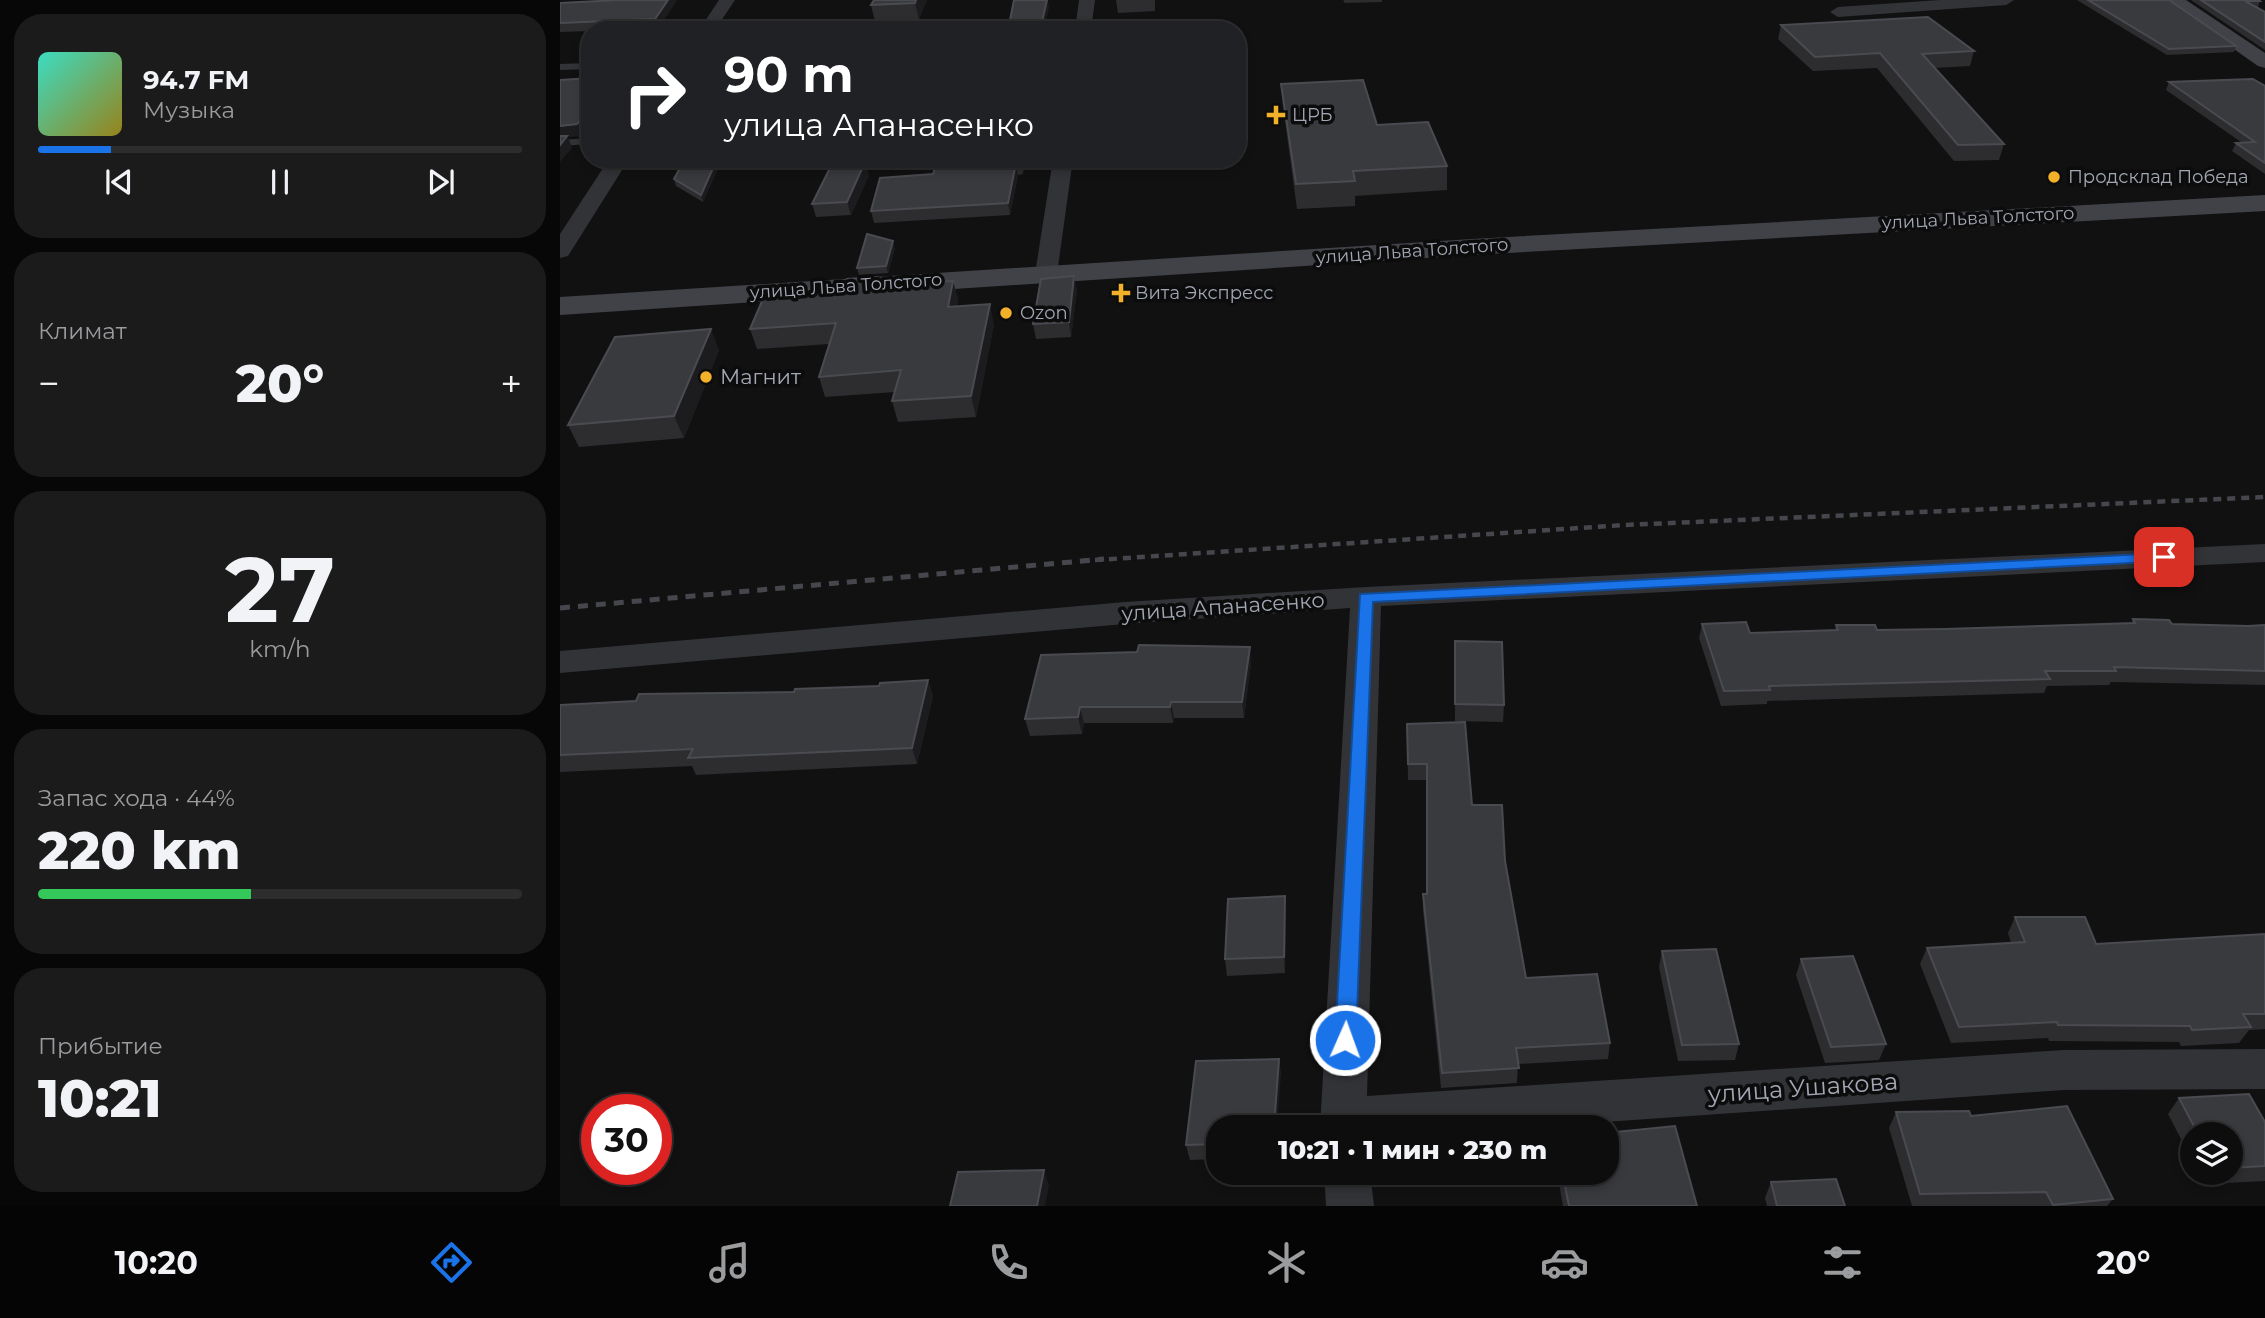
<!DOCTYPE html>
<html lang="ru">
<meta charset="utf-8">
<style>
:root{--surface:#0d0d0e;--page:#1b1b1c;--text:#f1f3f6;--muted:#9a9c9e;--line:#2d2d2e;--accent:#1a73e8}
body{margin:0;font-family:Montserrat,sans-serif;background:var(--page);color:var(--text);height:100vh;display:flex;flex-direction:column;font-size:26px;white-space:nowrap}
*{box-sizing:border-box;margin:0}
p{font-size:23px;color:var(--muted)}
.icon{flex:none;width:38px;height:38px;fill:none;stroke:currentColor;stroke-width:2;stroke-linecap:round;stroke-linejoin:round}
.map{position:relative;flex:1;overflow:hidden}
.drawer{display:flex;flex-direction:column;gap:14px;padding:14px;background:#070708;width:560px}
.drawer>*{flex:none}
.hud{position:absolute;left:21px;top:21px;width:665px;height:147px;border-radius:28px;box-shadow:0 4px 10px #0003,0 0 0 2px var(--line);background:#202124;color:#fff;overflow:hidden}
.buttons{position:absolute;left:1620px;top:1122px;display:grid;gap:14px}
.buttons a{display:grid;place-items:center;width:63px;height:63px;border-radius:50%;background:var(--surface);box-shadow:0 4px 10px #0003,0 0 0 2px var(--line);font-size:35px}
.speed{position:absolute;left:21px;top:1094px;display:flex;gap:14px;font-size:35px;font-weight:700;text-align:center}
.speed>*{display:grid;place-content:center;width:91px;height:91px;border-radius:50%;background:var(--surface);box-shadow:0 4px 10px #0003,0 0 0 2px var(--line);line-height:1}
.speed .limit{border:10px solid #d22;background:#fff;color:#111}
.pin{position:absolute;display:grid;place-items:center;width:60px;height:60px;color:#fff;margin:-30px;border-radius:14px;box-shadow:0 4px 10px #0006}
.me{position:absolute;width:77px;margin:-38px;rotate:2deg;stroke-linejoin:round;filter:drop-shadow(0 0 5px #0008)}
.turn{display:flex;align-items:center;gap:24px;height:147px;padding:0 28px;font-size:32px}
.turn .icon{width:91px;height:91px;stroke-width:2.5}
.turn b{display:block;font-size:49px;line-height:60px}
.big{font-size:52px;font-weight:800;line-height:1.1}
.drawer .card{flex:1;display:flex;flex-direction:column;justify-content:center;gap:10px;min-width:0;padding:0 24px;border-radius:28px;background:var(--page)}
.drawer .dial{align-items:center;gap:0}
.dial b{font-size:91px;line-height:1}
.song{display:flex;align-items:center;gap:21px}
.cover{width:84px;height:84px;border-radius:10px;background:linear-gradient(135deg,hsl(170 70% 55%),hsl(50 70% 35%))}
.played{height:7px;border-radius:4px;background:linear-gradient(90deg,var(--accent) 15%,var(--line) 15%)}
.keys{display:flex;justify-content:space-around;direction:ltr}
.heat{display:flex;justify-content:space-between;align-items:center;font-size:38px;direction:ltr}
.charge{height:10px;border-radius:5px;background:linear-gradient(90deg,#34c759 44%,var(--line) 0)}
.trip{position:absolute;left:646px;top:1115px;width:413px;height:70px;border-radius:28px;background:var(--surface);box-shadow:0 4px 10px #0003,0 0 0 2px var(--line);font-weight:800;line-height:70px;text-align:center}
.tab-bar{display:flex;height:112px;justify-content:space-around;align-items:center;background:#050506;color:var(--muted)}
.tab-bar .icon{width:49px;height:49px}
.tab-bar .on{color:var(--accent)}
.tab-bar b{font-size:32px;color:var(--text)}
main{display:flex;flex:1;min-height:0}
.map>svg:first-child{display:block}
</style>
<main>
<section class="drawer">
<div class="card">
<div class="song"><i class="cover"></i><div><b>94.7 FM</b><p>Музыка</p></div></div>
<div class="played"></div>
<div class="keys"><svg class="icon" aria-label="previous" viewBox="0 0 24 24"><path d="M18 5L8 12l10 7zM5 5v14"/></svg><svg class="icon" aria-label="pause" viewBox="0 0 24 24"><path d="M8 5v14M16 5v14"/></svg><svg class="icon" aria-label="next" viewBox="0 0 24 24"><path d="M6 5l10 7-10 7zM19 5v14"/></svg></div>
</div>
<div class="card"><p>Климат</p>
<div class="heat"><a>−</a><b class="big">20°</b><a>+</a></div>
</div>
<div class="card dial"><b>27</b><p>km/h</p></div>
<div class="card"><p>Запас хода · 44%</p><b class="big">220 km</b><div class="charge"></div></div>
<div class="card"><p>Прибытие</p><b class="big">10:21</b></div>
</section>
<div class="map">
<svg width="1705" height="1206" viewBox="0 0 1705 1206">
<rect width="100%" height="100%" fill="#111112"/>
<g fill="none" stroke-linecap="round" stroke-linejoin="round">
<g fill="#323337" fill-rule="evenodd">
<polygon points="30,63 30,69 0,70 0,64"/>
<polygon points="30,138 30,144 0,146 0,140"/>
</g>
<g fill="#323337" fill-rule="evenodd">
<polygon points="159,0 175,0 155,30 139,30"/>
<polygon points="519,0 535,0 531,30 515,30"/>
<polygon points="1380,0 1454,0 1446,5 1278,17 1270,12 1278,7"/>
<polygon points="49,159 69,159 8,256 0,258 0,234"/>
<polygon points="493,159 513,159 497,274 486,281 475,274"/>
<polygon points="1705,544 1705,562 821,606 807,1096 1504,1050 1705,1049 1705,1089 1504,1090 973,1127 760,1127 790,608 565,624 0,673 0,651 565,602 806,587"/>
<polygon points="764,1172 810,1172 814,1206 766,1206"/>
</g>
<g fill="#404247" fill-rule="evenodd">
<polygon points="1604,0 1626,0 1705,53 1705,68 1698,66"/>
<polygon points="1705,195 1705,211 912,255 0,315 0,297 912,239"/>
</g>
<polyline stroke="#45474c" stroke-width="4.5" stroke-dasharray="8 6" stroke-linecap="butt" points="521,561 1065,525 1705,497"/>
<polyline stroke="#45474c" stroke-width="5" stroke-dasharray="10 8" stroke-linecap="butt" points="0,608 544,559"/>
</g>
<g fill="#2d2d30">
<polygon points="58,0 117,0 98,29 30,30 30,31 0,32 0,3"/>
<polygon points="314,0 367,0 359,19 315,22 311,5"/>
<polygon points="556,0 595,0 595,11 558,13"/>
<polygon points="783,0 822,0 822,2 785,3"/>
<polygon points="1517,0 1609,0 1676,46 1674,52 1607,55"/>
<polygon points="1631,0 1699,0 1700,1 1698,7 1695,7 1705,12 1705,50"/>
<polygon points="1221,25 1414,51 1410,66 1374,68 1444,144 1439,160 1394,161 1317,68 1253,71 1218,39"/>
<polygon points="1609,82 1705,86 1705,174 1672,151 1676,143 1681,142 1606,90"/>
<polygon points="721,84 817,125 887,166 887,190 795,196 795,206 737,209 723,106"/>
<polygon points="162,159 143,202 116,186 114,179"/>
<polygon points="466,159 463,174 458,175 450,215 314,223 311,211 373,174"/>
<polygon points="309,175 291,215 256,217 252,204"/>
<polygon points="335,248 328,273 299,275 297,268"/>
<polygon points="317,277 319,284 393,281 398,300 397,306 434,324 416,417 338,422 332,401 335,392 265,397 259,377 269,344 197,349 190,329 285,286"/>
<polygon points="517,290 511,337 476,339 473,324"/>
<polygon points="159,350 124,438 19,447 8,425"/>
<polygon points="1573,619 1612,624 1688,626 1705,625 1705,685 1551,682 1549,685 1487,686 1484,693 1207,701 1207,704 1161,706 1139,638 1142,624 1190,633 1275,630 1276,625 1317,630 1385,629 1571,623"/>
<polygon points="895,641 944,705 943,722 895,721"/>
<polygon points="691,663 684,718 614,718 613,723 524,723 522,734 470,736 465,719"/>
<polygon points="368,680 373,696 357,764 136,775 132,766 0,772 0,705 319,686"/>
<polygon points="847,724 912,805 945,861 966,978 1050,1043 1048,1059 958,1064 957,1083 881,1088 863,910 863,894 867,894 866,780 848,780"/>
<polygon points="726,913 725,973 667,976 665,959"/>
<polygon points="1455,917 1536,944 1705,934 1705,1029 1689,1030 1679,1043 1621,1046 1619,1042 1489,1041 1488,1038 1391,1043 1360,964 1367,948 1451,943 1448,933"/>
<polygon points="1102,951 1179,1044 1175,1060 1118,1061 1099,967"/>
<polygon points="1241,959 1326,1044 1319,1060 1265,1063 1236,975"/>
<polygon points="719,1059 721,1075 658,1127 658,1159 630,1160 626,1145"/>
<polygon points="1619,1098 1705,1122 1705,1181 1644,1184 1638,1172 1671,1172 1671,1134 1633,1134 1633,1162 1608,1114"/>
<polygon points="1336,1112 1553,1199 1547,1206 1352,1206 1329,1128"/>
<polygon points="997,1172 1046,1172 1137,1206 1003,1206"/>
<polygon points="1211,1182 1285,1206 1207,1206 1205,1198"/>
</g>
<g fill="#1c1c1e">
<polygon points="108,0 117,0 98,29 95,19"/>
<polygon points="356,0 367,0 359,19 355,3"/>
<polygon points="488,0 489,8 484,30 480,30"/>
<polygon points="30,109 30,126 22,136 8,137 12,148 0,162 0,126"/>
<polygon points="157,159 162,159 143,202 141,195"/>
<polygon points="462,159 466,159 463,174 461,163"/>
<polygon points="305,162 309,175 291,215 287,202"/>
<polygon points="456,163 458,175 450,215 448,203"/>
<polygon points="333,241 335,248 328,273 326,266"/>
<polygon points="514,276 517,290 511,337 509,322"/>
<polygon points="393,281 398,300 393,326 388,307"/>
<polygon points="430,304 434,324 416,417 411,396"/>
<polygon points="151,329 159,350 124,438 114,416"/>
<polygon points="690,647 691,663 684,718 682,702"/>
<polygon points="368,680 373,696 357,764 352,748"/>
<polygon points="611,702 614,718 613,723 610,707"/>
<polygon points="520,707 524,723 522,734 518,717"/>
<polygon points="725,896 726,913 725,973 724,957"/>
<polygon points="719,1059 721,1075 717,1127 714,1127"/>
<polygon points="484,1170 489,1186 485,1206 477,1206"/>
</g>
<g fill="#393a3e" stroke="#4a4b50" stroke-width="2">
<polygon points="58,0 108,0 95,19 0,23 0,3"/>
<polygon points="314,0 356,0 355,3 311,5"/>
<polygon points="454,0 487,0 480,30 448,30"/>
<polygon points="1528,0 1609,0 1676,46 1609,49"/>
<polygon points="1641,0 1699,0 1700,1 1685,1 1705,12 1705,42"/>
<polygon points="1368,17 1414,51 1362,54 1444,144 1398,145 1320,53 1255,57 1221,25"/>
<polygon points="30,78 30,109 17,124 0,126 0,80"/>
<polygon points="1693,79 1705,86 1705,163 1676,143 1695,142 1609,82"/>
<polygon points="803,80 817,125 868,122 887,166 793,171 795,181 736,184 721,84"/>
<polygon points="0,136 7,136 0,145"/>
<polygon points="125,159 157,159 141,195 114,179"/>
<polygon points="378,159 462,159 461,163 456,163 448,203 311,211 320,178 373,174"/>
<polygon points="305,162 287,202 252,204 272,164"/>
<polygon points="307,234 333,241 326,266 297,268"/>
<polygon points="514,276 509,322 473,324 481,279"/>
<polygon points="317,277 315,284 393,281 388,307 430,304 411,396 332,401 341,370 259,377 276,323 190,329 206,292 285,286 287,279"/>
<polygon points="151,329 114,416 8,425 55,337"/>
<polygon points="1573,619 1609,620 1612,624 1688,626 1705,625 1705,671 1554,667 1556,671 1485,671 1490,679 1209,686 1210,690 1164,691 1142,624 1186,622 1190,633 1278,630 1276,625 1315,625 1317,630 1385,629 1575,623"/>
<polygon points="895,641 942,642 944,705 895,704"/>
<polygon points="579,645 690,647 682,702 611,702 610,707 520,707 518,717 465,719 481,655 577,652"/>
<polygon points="368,680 352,748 128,758 133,749 0,755 0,705 76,701 79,694 234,692 235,689 319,686 320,683"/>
<polygon points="905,722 912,805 942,805 945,861 966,978 1037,974 1050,1043 956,1048 959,1068 882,1073 863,894 867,894 867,764 848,764 847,724"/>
<polygon points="725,896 724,957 665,959 668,899"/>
<polygon points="1455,917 1525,917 1536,944 1705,934 1705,1014 1683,1014 1691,1027 1632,1030 1630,1026 1498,1025 1497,1022 1399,1027 1367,948 1465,942"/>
<polygon points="1156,949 1179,1044 1122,1045 1102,951"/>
<polygon points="1293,956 1326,1044 1271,1047 1241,959"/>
<polygon points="719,1059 714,1127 658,1127 658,1144 626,1145 636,1061"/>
<polygon points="1689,1094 1705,1122 1705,1166 1671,1168 1671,1134 1638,1134 1619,1098"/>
<polygon points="1507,1106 1553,1199 1493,1205 1486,1192 1360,1194 1336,1112 1409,1111 1411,1116"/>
<polygon points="1115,1126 1137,1206 1009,1206 1002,1172 1046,1172 1046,1133"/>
<polygon points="484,1170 477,1206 390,1206 398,1172"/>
<polygon points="1276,1179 1285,1206 1217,1206 1211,1182"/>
</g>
<polygon fill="#1a73e8" stroke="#114b97" stroke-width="2" points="1604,553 1612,557 1610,561 813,602 796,1040 793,1047 785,1050 778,1047 775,1040 800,594"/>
<g fill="#f3b029" stroke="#0c0c0d" stroke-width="2.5">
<path d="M712.5 104.5h7v7h7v7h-7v7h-7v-7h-7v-7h7z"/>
<circle cx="1494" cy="177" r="7"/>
<path d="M557.5 282.5h7v7h7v7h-7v7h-7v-7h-7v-7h7z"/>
<circle cx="446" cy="313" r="7"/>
<circle cx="146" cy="377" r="7"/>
</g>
<g text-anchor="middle" stroke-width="7" stroke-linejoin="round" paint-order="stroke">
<g font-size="18" fill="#a2a7b3" stroke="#0c0c0d" text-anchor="start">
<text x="732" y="121">ЦРБ</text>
<text x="1508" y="183">Продсклад Победа</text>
<text x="575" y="299">Вита Экспресс</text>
<text x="460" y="319">Ozon</text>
</g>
<g font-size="18" fill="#a2a7b3" stroke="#0c0c0d">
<text transform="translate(1418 218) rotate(-3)" y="6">улица Льва Толстого</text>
<text transform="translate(852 251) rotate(-4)" y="6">улица Льва Толстого</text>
<text transform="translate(286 286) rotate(-4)" y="6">улица Льва Толстого</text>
</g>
<g font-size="21" fill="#a2a7b3" stroke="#0c0c0d" text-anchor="start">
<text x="160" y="384">Магнит</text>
</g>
<g font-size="21" fill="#a2a7b3" stroke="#0c0c0d">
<text transform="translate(663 607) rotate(-4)" y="7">улица Апанасенко</text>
</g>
<g font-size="24" fill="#a2a7b3" stroke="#0c0c0d">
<text transform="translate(1243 1088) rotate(-4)" y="8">улица Ушакова</text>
</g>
</g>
</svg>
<div class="buttons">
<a><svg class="icon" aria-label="layers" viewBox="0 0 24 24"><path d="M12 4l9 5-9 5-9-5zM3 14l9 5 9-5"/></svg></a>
</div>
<div class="speed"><div class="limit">30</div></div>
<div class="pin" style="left:1604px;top:557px;background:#d93025"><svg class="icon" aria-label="arrive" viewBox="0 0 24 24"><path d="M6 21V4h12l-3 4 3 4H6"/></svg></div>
<svg class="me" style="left:785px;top:1040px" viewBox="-20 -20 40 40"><circle r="17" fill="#1a73e8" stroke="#fff" stroke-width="3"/><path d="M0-11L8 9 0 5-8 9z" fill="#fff"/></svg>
<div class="trip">10:21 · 1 мин · 230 m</div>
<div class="hud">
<div class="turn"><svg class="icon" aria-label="right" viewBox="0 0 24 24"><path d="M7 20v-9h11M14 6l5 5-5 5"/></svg><div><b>90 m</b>улица Апанасенко</div></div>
</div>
</div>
</main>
<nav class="tab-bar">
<b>10:20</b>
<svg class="icon on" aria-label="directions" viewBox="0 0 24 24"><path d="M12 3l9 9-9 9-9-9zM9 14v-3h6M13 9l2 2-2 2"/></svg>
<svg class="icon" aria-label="music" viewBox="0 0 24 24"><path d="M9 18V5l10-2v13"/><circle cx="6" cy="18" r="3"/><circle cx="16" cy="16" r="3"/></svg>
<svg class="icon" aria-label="phone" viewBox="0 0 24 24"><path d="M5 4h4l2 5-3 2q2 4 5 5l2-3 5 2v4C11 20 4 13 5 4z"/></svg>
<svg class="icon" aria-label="climate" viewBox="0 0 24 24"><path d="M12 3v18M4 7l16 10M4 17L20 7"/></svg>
<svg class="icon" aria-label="car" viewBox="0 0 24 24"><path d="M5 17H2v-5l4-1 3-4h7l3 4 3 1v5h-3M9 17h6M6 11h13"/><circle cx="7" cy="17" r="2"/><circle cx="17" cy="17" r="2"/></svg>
<svg class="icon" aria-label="filters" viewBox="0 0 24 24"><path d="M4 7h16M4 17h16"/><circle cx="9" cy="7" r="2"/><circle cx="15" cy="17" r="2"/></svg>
<b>20°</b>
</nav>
